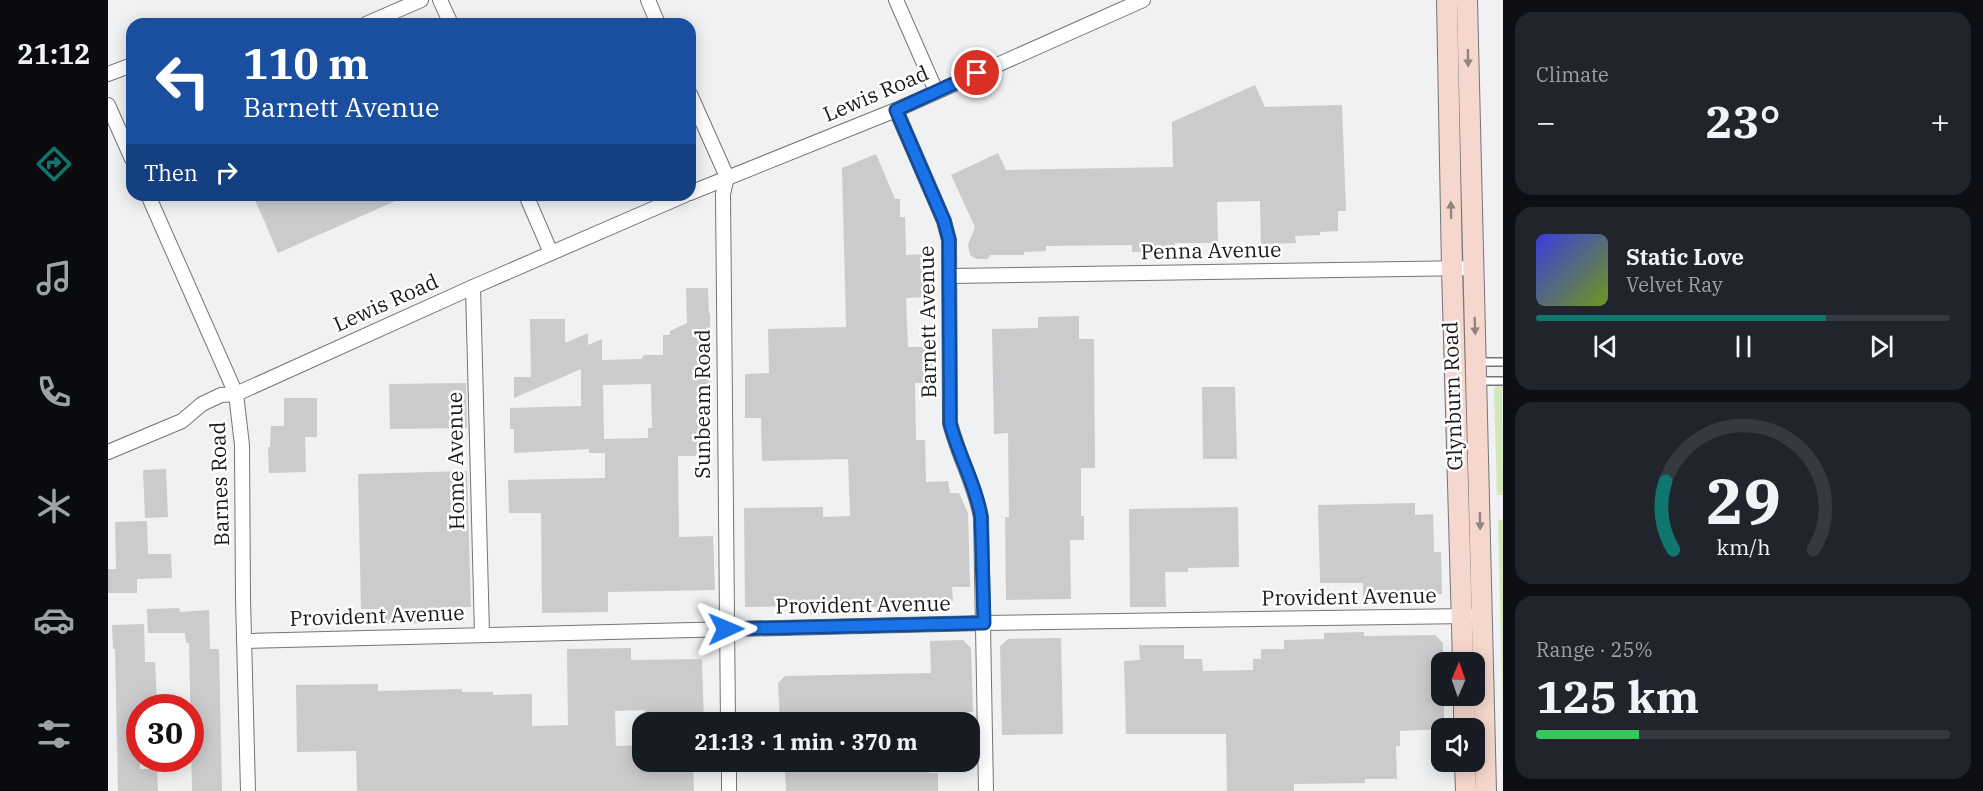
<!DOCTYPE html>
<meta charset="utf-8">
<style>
:root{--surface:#171b24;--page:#20242c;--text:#f1f3f6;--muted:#9ea1a6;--line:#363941;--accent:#0f766e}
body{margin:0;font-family:"IBM Plex Serif",serif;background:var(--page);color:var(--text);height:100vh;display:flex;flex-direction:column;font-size:22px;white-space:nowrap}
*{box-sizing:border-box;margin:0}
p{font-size:20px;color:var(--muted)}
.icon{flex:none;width:33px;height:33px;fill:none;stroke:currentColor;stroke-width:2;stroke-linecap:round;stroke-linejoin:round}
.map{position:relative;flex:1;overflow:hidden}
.side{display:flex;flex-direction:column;gap:12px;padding:12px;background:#0d0f14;width:480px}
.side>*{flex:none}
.hud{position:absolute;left:18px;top:18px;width:570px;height:183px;border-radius:18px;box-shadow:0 3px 15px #0003;background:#1a4fa0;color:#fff;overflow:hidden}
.needle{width:39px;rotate:2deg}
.buttons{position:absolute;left:1323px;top:652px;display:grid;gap:12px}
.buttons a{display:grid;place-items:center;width:54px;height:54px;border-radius:12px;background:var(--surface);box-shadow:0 3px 15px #0003;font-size:30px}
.speed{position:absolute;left:18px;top:694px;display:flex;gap:12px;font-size:30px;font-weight:700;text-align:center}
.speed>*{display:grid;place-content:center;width:78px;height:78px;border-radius:50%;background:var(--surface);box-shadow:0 3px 15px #0003;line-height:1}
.speed .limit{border:9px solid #d22;background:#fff;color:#111}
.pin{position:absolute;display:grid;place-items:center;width:51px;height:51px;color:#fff;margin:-26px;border:3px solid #fff;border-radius:50%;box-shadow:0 2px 6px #0007}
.me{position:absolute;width:66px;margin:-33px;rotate:89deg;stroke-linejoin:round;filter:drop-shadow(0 0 4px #0008)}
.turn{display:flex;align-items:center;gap:21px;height:126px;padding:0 18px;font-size:27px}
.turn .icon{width:78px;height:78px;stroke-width:2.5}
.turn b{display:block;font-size:42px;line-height:51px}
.then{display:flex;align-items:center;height:57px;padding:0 18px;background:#0003;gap:12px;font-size:22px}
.big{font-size:45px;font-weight:800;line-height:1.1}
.side .card{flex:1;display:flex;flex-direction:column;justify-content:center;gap:9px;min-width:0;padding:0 21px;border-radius:18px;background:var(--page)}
.side .dial{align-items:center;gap:0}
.dial svg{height:156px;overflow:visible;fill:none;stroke:var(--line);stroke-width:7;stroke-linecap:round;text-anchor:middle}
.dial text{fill:var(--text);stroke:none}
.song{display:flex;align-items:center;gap:18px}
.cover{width:72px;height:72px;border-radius:9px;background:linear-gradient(135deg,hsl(240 70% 55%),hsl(80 70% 35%))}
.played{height:6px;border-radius:3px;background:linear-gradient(90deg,var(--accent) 70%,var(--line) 70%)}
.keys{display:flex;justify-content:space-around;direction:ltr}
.heat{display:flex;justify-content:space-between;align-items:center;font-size:33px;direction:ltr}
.charge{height:9px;border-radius:4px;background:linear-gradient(90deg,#34c759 25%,var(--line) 0)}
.trip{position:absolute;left:524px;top:712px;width:348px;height:60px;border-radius:18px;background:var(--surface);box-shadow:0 3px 15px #0003;font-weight:800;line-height:60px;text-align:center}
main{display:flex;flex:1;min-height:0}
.tab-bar{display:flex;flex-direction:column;width:108px;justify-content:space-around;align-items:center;background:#090b0e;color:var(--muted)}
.tab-bar .icon{width:42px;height:42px}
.tab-bar .active{color:var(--accent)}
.tab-bar b{font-size:27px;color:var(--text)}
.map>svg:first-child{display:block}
</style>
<main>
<nav class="tab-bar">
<b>21:12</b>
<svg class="icon active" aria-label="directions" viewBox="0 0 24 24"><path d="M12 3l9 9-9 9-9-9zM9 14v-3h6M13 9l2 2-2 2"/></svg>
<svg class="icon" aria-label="music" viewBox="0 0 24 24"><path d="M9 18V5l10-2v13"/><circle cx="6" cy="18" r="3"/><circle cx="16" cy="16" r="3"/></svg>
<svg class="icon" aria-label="phone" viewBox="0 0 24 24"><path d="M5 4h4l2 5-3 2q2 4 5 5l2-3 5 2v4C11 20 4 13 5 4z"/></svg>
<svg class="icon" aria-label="climate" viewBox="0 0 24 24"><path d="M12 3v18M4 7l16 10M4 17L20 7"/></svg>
<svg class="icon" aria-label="car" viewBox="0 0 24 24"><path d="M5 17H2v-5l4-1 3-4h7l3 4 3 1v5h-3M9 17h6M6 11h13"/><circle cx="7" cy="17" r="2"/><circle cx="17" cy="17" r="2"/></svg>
<svg class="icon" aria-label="filters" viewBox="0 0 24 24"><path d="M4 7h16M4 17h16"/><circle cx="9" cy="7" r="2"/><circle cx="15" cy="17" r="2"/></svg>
</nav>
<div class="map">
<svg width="1395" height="791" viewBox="0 0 1395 791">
<rect width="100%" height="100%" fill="#f0f1f3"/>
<g fill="#d4e7bb">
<polygon points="1389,386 1394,386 1395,495 1389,495 1386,388"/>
<polygon points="1390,520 1395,520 1395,719"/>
</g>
<g fill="#cbcbcd" fill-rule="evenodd">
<polygon points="1147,85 1157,107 1234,105 1238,211 1230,211 1230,231 1212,232 1212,235 1187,236 1188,243 1153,244 1152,201 1109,202 1110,243 1067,243 1067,252 1024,252 1024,245 938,246 938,251 916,252 916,255 882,255 880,259 868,259 862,255 860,245 867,227 843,175 890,153 898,170 1065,167 1064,122"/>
<polygon points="768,154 787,199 792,199 792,217 797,217 798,255 818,254 819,297 798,298 800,347 824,347 825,383 807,383 808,440 817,440 818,482 840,481 842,493 851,493 860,513 862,587 844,587 845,601 775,602 775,607 717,608 717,614 697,614 697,606 637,607 636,508 715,507 715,517 742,516 740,459 654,461 653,418 637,418 637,374 661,373 660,329 738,327 734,168"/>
<polygon points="145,195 301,195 170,253"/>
<path d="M578,288H600L601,314L602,313L603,426H597L598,456H570L571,537L605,536L607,590L500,592V612L434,613L433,513H401L400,480L497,478V453H481V449L406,453V429H402V408L473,406V369L406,398V377H423L422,319H457V343L480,333V345L494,339V360L533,359L536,355H555V335H562V331L579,323ZM543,384L544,428H540V438L496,439L495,385Z"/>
<polygon points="971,316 971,339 986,339 987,468 973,468 973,516 976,516 976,540 962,540 963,599 898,600 897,517 901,517 900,433 886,434 884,329 930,328 930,317"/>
<polygon points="358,383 359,428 282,429 281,384"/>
<polygon points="1094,387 1127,387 1129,459 1095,459"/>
<polygon points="176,398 209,398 209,437 197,437 198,472 161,473 160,447 162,447 163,426 176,426"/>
<polygon points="58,469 60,517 37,518 35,470"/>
<polygon points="359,471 363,607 328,608 328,623 275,624 275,609 253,609 250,474"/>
<polygon points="1307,503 1307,515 1325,514 1326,552 1333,552 1334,594 1271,595 1271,603 1255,603 1255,583 1212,583 1210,505"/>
<polygon points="1130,507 1131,567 1080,568 1080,572 1057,572 1058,607 1022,607 1021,509"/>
<polygon points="39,521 40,554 63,554 64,578 29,579 29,593 0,593 0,569 8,569 7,522"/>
<polygon points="71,608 72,612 101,610 102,649 111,649 114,791 84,791 81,643 78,643 77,633 40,633 39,609"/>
<polygon points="36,624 37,662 47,662 49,702 32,703 32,769 49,769 50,791 10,791 7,649 5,649 4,625"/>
<polygon points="1256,632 1256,636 1327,635 1335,643 1334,696 1336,696 1336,729 1292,731 1292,746 1288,746 1289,779 1257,779 1257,783 1186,784 1186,791 1119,791 1118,734 1018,734 1016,661 1032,660 1031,645 1076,645 1076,659 1094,659 1095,671 1145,670 1145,659 1153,659 1153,649 1176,649 1176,640 1216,639 1216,633"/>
<polygon points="953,638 955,734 894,735 892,646 900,639"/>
<polygon points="855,640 863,648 865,712 824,713 824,723 672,723 670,683 677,676 823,673 822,641"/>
<polygon points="523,648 523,660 594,659 596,723 537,723 537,710 507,711 508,746 534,745 534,762 585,762 586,791 249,791 248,751 189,752 188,685 270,684 270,691 354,689 354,692 385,692 385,695 424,694 424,726 460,725 459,649"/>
<polygon points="714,762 821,762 821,773 830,773 830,791 678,791 677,771 715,770"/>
</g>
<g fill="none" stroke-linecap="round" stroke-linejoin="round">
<g stroke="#747577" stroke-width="10">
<g id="service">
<polyline points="1370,362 1395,362"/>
<polyline points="1371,381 1395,381"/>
</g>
</g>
<g stroke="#747577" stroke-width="16">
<g id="minor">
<polyline points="332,0 343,24"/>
<polyline points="540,0 550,24"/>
<polyline points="788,0 828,91"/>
<polyline points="258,24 313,0"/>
<polyline points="0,74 24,65"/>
<polyline points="582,94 619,177 615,194 620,723"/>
<polyline points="0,105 24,159"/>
<path d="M788,110L836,221L841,240L842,423C850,455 867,485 873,517L878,791"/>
<polyline points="582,193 788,110 1035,0"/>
<polyline points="40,195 128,394 134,445 135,598 140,791"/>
<polyline points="418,195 443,253"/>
<polyline points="842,276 1365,268"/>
<polyline points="365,287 374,634"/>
<polyline points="0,452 74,421 94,404 113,395 128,394 365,287 577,195"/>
<polyline points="136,641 876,623 1361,616"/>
<polyline points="621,762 621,791"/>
</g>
</g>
<g stroke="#747577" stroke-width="22">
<g id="secondary">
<polyline points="1339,0 1344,268 1355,663"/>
<polyline points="1359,0 1378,791"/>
<polyline points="1356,696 1356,729"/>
<polyline points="1357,762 1358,791"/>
</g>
</g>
<use href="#service" stroke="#fff" stroke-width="7"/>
<use href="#minor" stroke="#fff" stroke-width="14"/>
<use href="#secondary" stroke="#f6d7ce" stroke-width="20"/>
</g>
<defs><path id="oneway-solid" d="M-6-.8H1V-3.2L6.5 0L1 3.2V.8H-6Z" transform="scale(1.5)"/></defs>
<g fill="#93827d">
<use href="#oneway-solid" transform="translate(1360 58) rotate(89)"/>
<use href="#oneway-solid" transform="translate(1343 210) rotate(-91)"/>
<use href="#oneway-solid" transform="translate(1367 326) rotate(88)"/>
<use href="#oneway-solid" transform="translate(1372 521) rotate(89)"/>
</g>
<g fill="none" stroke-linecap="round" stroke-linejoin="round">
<g stroke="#114b97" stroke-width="15">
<path id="route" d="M618,629L876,623L873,517C868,485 850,455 842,423L841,240L836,221L788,110L869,73"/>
</g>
<use href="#route" stroke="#1a73e8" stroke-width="10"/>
</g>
<g text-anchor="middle" stroke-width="5" stroke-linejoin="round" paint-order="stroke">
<g font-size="21" fill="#1a1a1a" stroke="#fff">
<text transform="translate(768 94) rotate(-23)" y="7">Lewis Road</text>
<text transform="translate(1103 251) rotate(-1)" y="7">Penna Avenue</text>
<text transform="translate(278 303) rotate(-24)" y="7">Lewis Road</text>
<text transform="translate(820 322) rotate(-91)" y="7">Barnett Avenue</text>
<text transform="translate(1345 396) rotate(-92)" y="7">Glynburn Road</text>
<text transform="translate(595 404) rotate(-90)" y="7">Sunbeam Road</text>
<text transform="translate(348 461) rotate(-91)" y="7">Home Avenue</text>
<text transform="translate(112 484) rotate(-92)" y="7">Barnes Road</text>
<text transform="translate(1241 597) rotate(-1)" y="7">Provident Avenue</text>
<text transform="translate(755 605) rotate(-1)" y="7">Provident Avenue</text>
<text transform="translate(269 616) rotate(-2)" y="7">Provident Avenue</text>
</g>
</g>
</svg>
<div class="buttons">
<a><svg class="needle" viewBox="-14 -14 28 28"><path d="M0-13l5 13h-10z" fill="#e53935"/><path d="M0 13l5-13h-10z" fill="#9ea1a6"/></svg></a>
<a><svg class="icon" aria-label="sound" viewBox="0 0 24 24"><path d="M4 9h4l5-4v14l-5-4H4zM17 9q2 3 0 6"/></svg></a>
</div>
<div class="speed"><div class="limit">30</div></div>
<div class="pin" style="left:869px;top:73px;background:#d93025"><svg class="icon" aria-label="arrive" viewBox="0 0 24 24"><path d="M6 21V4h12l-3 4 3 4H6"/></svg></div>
<svg class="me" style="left:618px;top:629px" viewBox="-20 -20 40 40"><path d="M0-17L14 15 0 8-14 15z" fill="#1a73e8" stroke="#fff" stroke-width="4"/></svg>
<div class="trip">21:13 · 1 min · 370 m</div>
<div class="hud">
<div class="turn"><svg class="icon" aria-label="left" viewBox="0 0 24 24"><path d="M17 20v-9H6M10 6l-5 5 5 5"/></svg><div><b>110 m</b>Barnett Avenue</div></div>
<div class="then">Then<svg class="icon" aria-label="right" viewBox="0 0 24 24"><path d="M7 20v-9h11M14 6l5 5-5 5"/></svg></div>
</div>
</div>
<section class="side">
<div class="card"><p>Climate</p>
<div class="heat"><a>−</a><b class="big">23°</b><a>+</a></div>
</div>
<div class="card">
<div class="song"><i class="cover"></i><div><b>Static Love</b><p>Velvet Ray</p></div></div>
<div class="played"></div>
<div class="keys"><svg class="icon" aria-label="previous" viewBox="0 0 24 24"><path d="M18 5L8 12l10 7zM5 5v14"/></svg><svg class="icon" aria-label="pause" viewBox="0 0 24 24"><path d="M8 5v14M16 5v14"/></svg><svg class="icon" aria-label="next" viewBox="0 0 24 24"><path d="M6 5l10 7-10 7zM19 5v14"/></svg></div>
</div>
<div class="card dial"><svg viewBox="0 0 100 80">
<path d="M14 69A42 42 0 1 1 86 69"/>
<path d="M14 69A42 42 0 0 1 10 34" stroke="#0f766e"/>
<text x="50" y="56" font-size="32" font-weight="700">29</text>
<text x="50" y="72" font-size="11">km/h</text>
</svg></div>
<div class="card"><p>Range · 25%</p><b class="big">125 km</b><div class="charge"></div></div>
</section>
</main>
